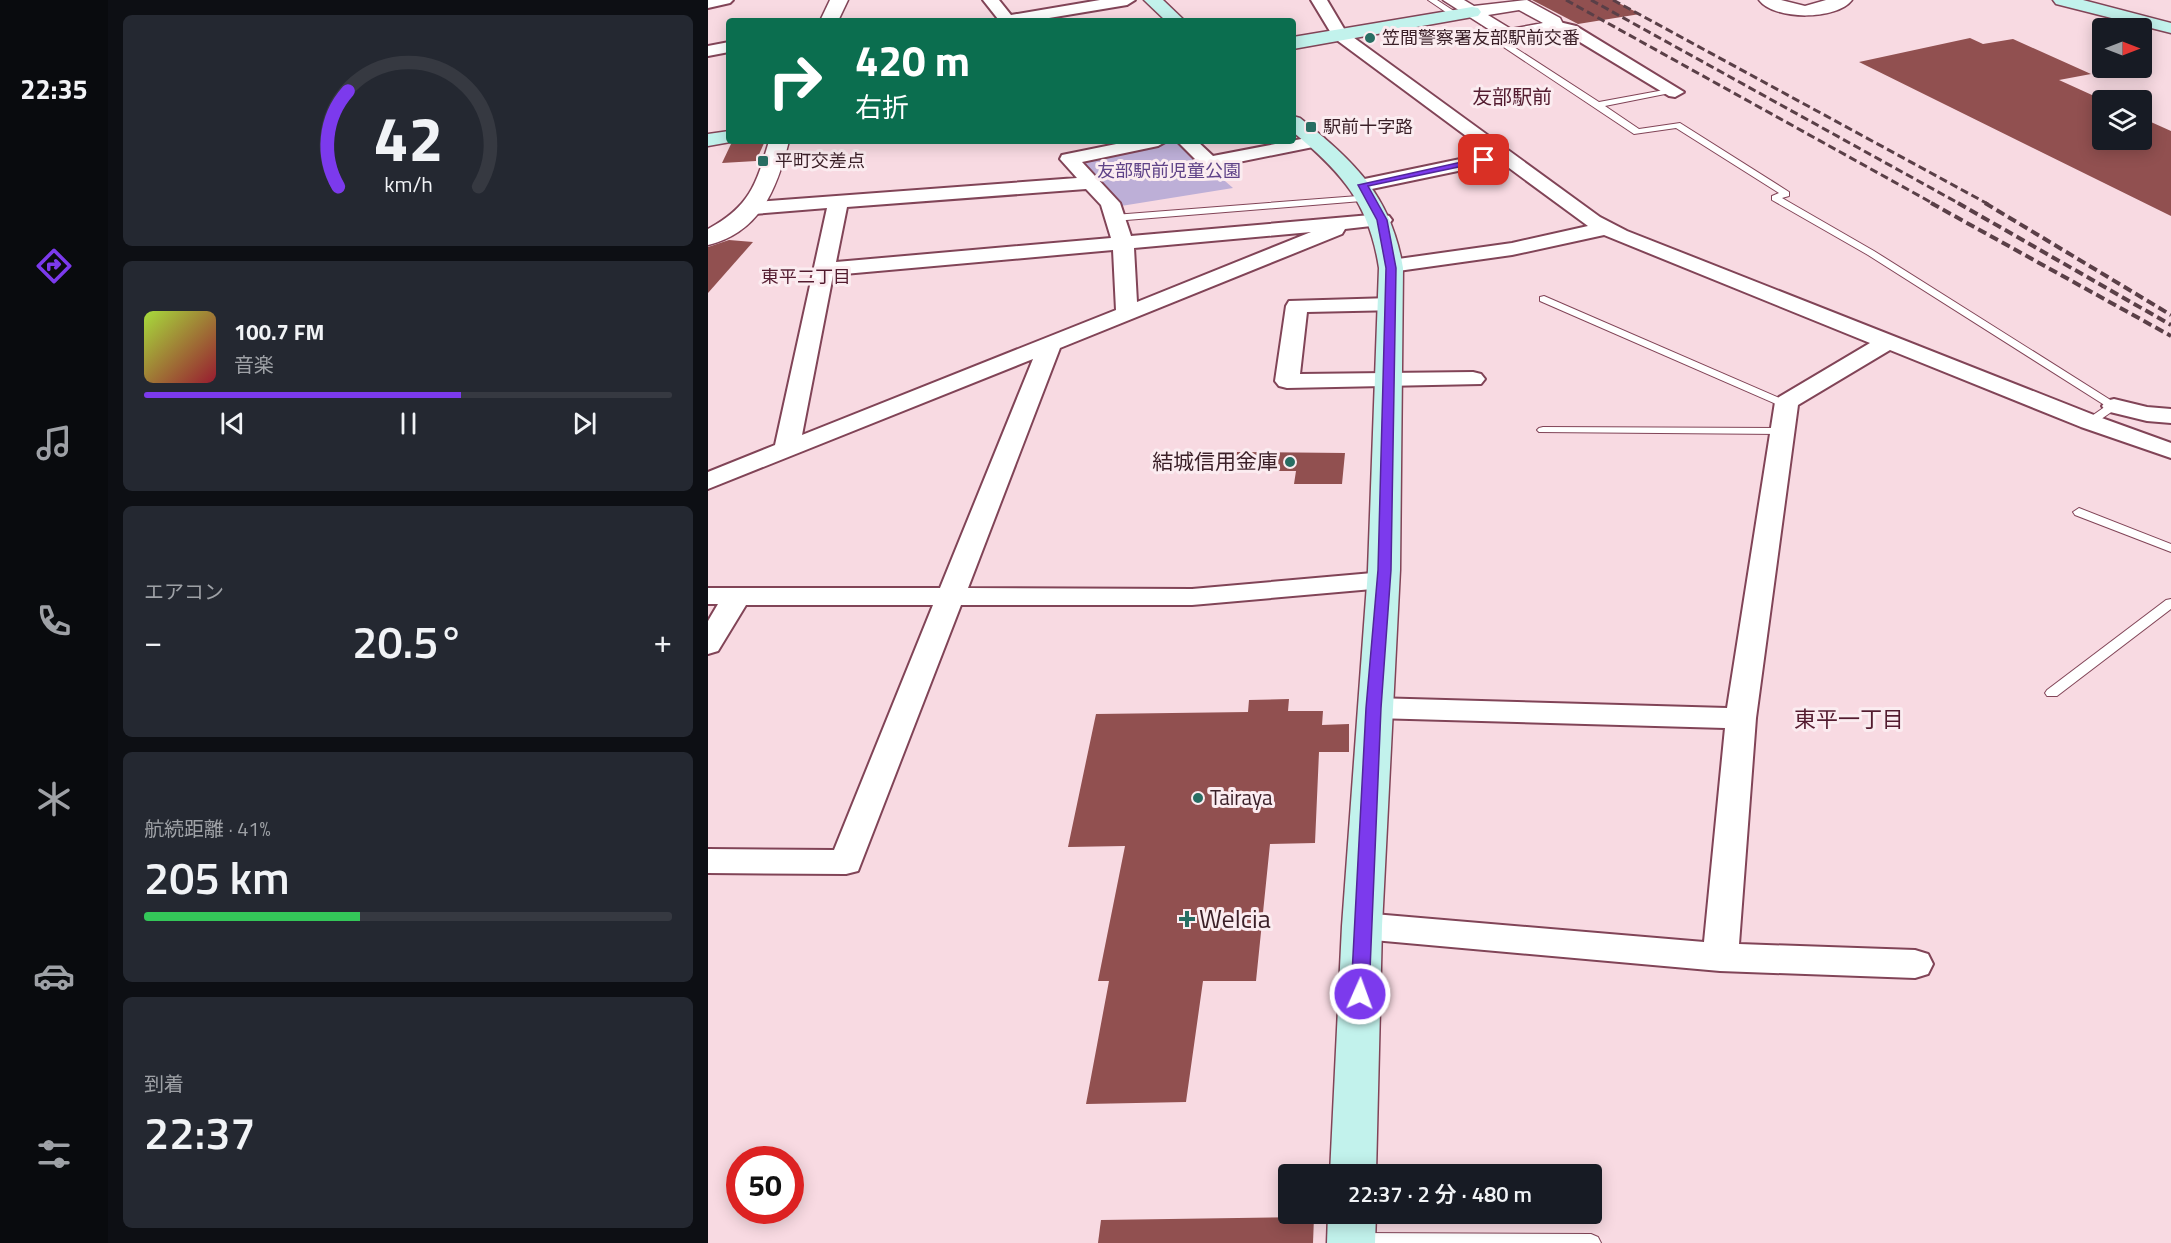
<!DOCTYPE html>
<html lang="ja">
<meta charset="utf-8">
<style>
:root{--surface:#171b24;--page:#242831;--text:#f1f3f6;--muted:#9ea1a6;--line:#363941;--accent:#7c3aed}
body{margin:0;font-family:"Titillium Web","Noto Sans JP",sans-serif;background:var(--page);color:var(--text);height:100vh;display:flex;flex-direction:column;font-size:22px;white-space:nowrap}
*{box-sizing:border-box;margin:0}
p{font-size:20px;color:var(--muted)}
.icon{flex:none;width:33px;height:33px;fill:none;stroke:currentColor;stroke-width:2;stroke-linecap:round;stroke-linejoin:round}
.map{position:relative;flex:1;overflow:hidden}
.drawer{display:flex;flex-direction:column;gap:15px;padding:15px;background:#0d0f14;width:600px}
.drawer>*{flex:none}
.banner{position:absolute;left:18px;top:18px;width:570px;height:126px;border-radius:6px;box-shadow:0 3px 15px #0003;background:#0b6e4f;color:#fff;overflow:hidden}
.needle{width:39px;rotate:90deg}
.fabs{position:absolute;left:1384px;top:18px;display:grid;gap:12px}
.fabs a{display:grid;place-items:center;width:60px;height:60px;border-radius:6px;background:var(--surface);box-shadow:0 3px 15px #0003;font-size:30px}
.speed{position:absolute;left:18px;top:1146px;display:flex;gap:12px;font-size:30px;font-weight:700;text-align:center}
.speed>*{display:grid;place-content:center;width:78px;height:78px;border-radius:50%;background:var(--surface);box-shadow:0 3px 15px #0003;line-height:1}
.speed .limit{border:9px solid #d22;background:#fff;color:#111}
.pin{position:absolute;display:grid;place-items:center;width:51px;height:51px;color:#fff;margin:-26px;border-radius:12px;box-shadow:0 3px 9px #0006}
.me{position:absolute;width:66px;margin:-33px;rotate:2deg;stroke-linejoin:round;filter:drop-shadow(0 0 4px #0008)}
.turn{display:flex;align-items:center;gap:21px;height:126px;padding:0 30px;font-size:27px}
.turn .icon{width:78px;height:78px;stroke-width:2.5}
.turn b{display:block;font-size:42px;line-height:51px}
.big{font-size:45px;font-weight:600;line-height:1.1}
.drawer .tile{flex:1;display:flex;flex-direction:column;justify-content:center;gap:9px;min-width:0;padding:0 21px;border-radius:9px;background:var(--page)}
.drawer .dial{align-items:center;gap:0}
.dial svg{height:156px;overflow:visible;fill:none;stroke:var(--line);stroke-width:7;stroke-linecap:round;text-anchor:middle}
.dial text{fill:var(--text);stroke:none}
.song{display:flex;align-items:center;gap:18px}
.cover{width:72px;height:72px;border-radius:9px;background:linear-gradient(135deg,hsl(80 70% 55%),hsl(350 70% 35%))}
.played{height:6px;border-radius:3px;background:linear-gradient(90deg,var(--accent) 60%,var(--line) 60%)}
.keys{display:flex;justify-content:space-around;direction:ltr}
.heat{display:flex;justify-content:space-between;align-items:center;font-size:33px;direction:ltr}
.charge{height:9px;border-radius:4px;background:linear-gradient(90deg,#34c759 41%,var(--line) 0)}
.trip{position:absolute;left:570px;top:1164px;width:324px;height:60px;border-radius:6px;background:var(--surface);box-shadow:0 3px 15px #0003;font-weight:600;line-height:60px;text-align:center}
main{display:flex;flex:1;min-height:0}
.dock{display:flex;flex-direction:column;width:108px;justify-content:space-around;align-items:center;background:#090b0e;color:var(--muted)}
.dock .icon{width:42px;height:42px}
.dock .current{color:var(--accent)}
.dock b{font-size:27px;color:var(--text)}
.map>svg:first-child{display:block}
</style>
<main>
<nav class="dock">
<b>22:35</b>
<svg class="icon current" aria-label="directions" viewBox="0 0 24 24"><path d="M12 3l9 9-9 9-9-9zM9 14v-3h6M13 9l2 2-2 2"/></svg>
<svg class="icon" aria-label="music" viewBox="0 0 24 24"><path d="M9 18V5l10-2v13"/><circle cx="6" cy="18" r="3"/><circle cx="16" cy="16" r="3"/></svg>
<svg class="icon" aria-label="phone" viewBox="0 0 24 24"><path d="M5 4h4l2 5-3 2q2 4 5 5l2-3 5 2v4C11 20 4 13 5 4z"/></svg>
<svg class="icon" aria-label="climate" viewBox="0 0 24 24"><path d="M12 3v18M4 7l16 10M4 17L20 7"/></svg>
<svg class="icon" aria-label="car" viewBox="0 0 24 24"><path d="M5 17H2v-5l4-1 3-4h7l3 4 3 1v5h-3M9 17h6M6 11h13"/><circle cx="7" cy="17" r="2"/><circle cx="17" cy="17" r="2"/></svg>
<svg class="icon" aria-label="filters" viewBox="0 0 24 24"><path d="M4 7h16M4 17h16"/><circle cx="9" cy="7" r="2"/><circle cx="15" cy="17" r="2"/></svg>
</nav>
<section class="drawer">
<div class="tile dial"><svg viewBox="0 0 100 80">
<path d="M14 69A42 42 0 1 1 86 69"/>
<path d="M14 69A42 42 0 0 1 19 20" stroke="#7c3aed"/>
<text x="50" y="56" font-size="32" font-weight="700">42</text>
<text x="50" y="72" font-size="11">km/h</text>
</svg></div>
<div class="tile">
<div class="song"><i class="cover"></i><div><b>100.7 FM</b><p>音楽</p></div></div>
<div class="played"></div>
<div class="keys"><svg class="icon" aria-label="previous" viewBox="0 0 24 24"><path d="M18 5L8 12l10 7zM5 5v14"/></svg><svg class="icon" aria-label="pause" viewBox="0 0 24 24"><path d="M8 5v14M16 5v14"/></svg><svg class="icon" aria-label="next" viewBox="0 0 24 24"><path d="M6 5l10 7-10 7zM19 5v14"/></svg></div>
</div>
<div class="tile"><p>エアコン</p>
<div class="heat"><a>−</a><b class="big">20.5°</b><a>+</a></div>
</div>
<div class="tile"><p>航続距離 · 41%</p><b class="big">205 km</b><div class="charge"></div></div>
<div class="tile"><p>到着</p><b class="big">22:37</b></div>
</section>
<div class="map">
<svg width="1463" height="1243" viewBox="0 0 1463 1243">
<rect width="100%" height="100%" fill="#f8dae2"/>
<polygon fill="#bdafd7" points="471,141 525,188 413,206 372,160"/>
<g fill="#915050">
<polygon points="824,0 905,0 932,14 870,24"/>
<polygon points="1262,38 1275,44 1305,39 1383,74 1351,80 1395,100 1395,140 1434,140 1434,118 1463,131 1463,216 1151,62"/>
<polygon points="30,141 57,141 48,161 14,163 23,144"/>
<polygon points="21,240 45,242 0,293 0,247"/>
<polygon points="529,452 637,453 634,484 586,484 588,471 525,471"/>
<polygon points="581,699 580,711 615,711 614,725 641,724 641,752 611,752 607,843 562,844 548,981 495,981 478,1102 378,1104 401,981 390,981 417,846 360,847 388,714 540,712 541,700"/>
<polygon points="606,1217 605,1243 390,1243 393,1220"/>
</g>
<g fill="none" stroke-linecap="round" stroke-linejoin="round">
<g stroke="#814457" stroke-width="2">
<g id="service">
<polygon points="720,0 729,0 752,15 745,17"/>
<polygon points="799,33 806,35 795,40 891,102 967,88 967,92 897,106 931,129 972,123 1081,192 1081,196 1074,198 1166,251 1412,406 1386,424 1378,424 1378,420 1398,406 1160,255 1064,200 1064,196 1071,193 968,128 926,134 785,40"/>
<polygon points="663,195 668,198 666,200 406,221 401,218 406,215"/>
<polygon points="836,296 1083,403 1085,405 1083,407 1075,407 832,301 832,297"/>
<polygon points="835,427 1075,428 1081,431 1075,434 831,432 829,430 831,428"/>
<polygon points="1371,508 1463,544 1463,552 1367,515 1365,512"/>
<polygon points="1463,599 1463,609 1349,696 1339,696 1337,693 1339,690 1458,600"/>
<polygon points="648,1233 883,1234 890,1237 893,1243 639,1243 641,1236"/>
</g>
</g>
<g stroke="#814457" stroke-width="4">
<g id="minor">
<polygon points="0,0 25,0 22,3 0,8"/>
<polygon points="275,0 291,0 303,15 392,0 427,0 419,5 323,21 288,21 290,19"/>
<polygon points="603,0 619,0 638,32 892,217 919,231 1391,417 1463,443 1463,458 1373,427 1182,350 1090,405 1048,718 1031,944 1207,950 1220,954 1225,964 1220,974 1207,978 1012,971 654,939 642,935 636,926 642,917 654,913 996,942 1017,728 666,718 655,715 651,708 655,701 666,698 1019,708 1067,402 1071,397 1162,343 896,235 804,255 683,272 676,270 673,266 676,262 683,260 804,243 880,226 793,162 654,191 647,189 644,185 647,181 781,153 626,38"/>
<polygon points="847,21 868,26 976,92 967,97 961,96 857,33 841,29 839,26"/>
<polygon points="21,42 21,52 0,56 0,46"/>
<polygon points="609,136 615,137 618,141 615,145 501,168 494,166 469,141 489,141 505,156"/>
<path d="M423,141H459L450,146L374,162L412,203L423,236L674,214L681,216L684,220L681,224L637,229L634,234L352,348L260,588L484,589L676,572L686,574L690,580L686,586L676,588L484,605H253L150,871L138,874L0,873V849L126,850L225,605H38L10,651L0,654V621L10,604H0V588H232L325,359L0,489V472L67,445L119,208L46,214L36,208L46,202L369,178L352,159L354,155ZM378,189L393,205L403,238L128,262L139,207ZM603,232L429,302L426,248ZM405,250L408,310L94,435L125,275Z"/>
<polygon points="683,298 691,300 694,305 691,310 599,312 592,374 765,372 773,374 777,379 773,384 579,388 571,386 567,381 578,306 581,301"/>
<polygon points="1406,399 1439,407 1463,409 1463,423 1439,421 1398,411 1394,406 1398,401"/>
</g>
</g>
<g stroke="#814457" stroke-width="3">
<g id="tertiary">
<polygon points="122,0 140,0 130,21 112,21"/>
<path d="M735,0H756L766,6L819,0L852,18L856,26L853,30L802,41L796,39ZM811,10L835,23L803,29L780,15Z"/>
<path d="M1051,0H1073L1097,6L1118,0H1144C1129,20 1067,21 1051,0Z"/>
<path d="M61,141H81C69,188 53,232 0,245V229C42,206 48,185 61,141Z"/>
</g>
</g>
<g stroke="#814457" stroke-width="3">
<g id="secondary">
<polygon points="436,0 455,0 477,21 458,21"/>
<polygon points="1345,0 1375,0 1463,23 1463,33 1348,4"/>
<polygon points="764,7 770,8 773,12 770,16 585,49 585,37"/>
<path d="M585,116L592,118C647,162 683,196 695,268L692,570L674,926L668,1174H622L634,926L660,570L671,268C661,203 634,173 585,132Z"/>
<polygon points="21,131 21,141 28,141 0,146 0,134"/>
<polygon points="620,1214 668,1214 667,1243 619,1243"/>
</g>
</g>
<use href="#service" fill="#fff" fill-rule="evenodd"/>
<use href="#minor" fill="#fff" fill-rule="evenodd"/>
<use href="#tertiary" fill="#fff" fill-rule="evenodd"/>
<use href="#secondary" fill="#c2f2ec" fill-rule="evenodd"/>
<g stroke="#5a3f47" stroke-width="3" stroke-dasharray="8 4" stroke-linecap="butt">
<polyline points="858,0 1226,204"/>
<polyline points="883,0 1252,204"/>
<polyline points="905,0 1280,204"/>
</g>
<g stroke="#5a3f47" stroke-width="4" stroke-dasharray="9 4.5" stroke-linecap="butt">
<polyline points="1223,203 1463,336"/>
<polyline points="1250,203 1463,325"/>
<polyline points="1277,203 1463,315"/>
</g>
</g>
<polygon fill="#7c3aed" stroke="#51269a" stroke-width="1.5" points="776,157 780,160 779,161 660,186 679,220 688,268 683,570 673,708 661,994 658,999 646,999 643,994 658,708 670,570 678,268 669,220 650,185"/>
<g fill="#286e63" stroke="#fbecf0" stroke-width="2">
<circle cx="662" cy="38" r="6"/>
<rect x="597" y="121" width="12" height="12" rx="3"/>
<rect x="49" y="155" width="12" height="12" rx="3"/>
<circle cx="582" cy="462" r="6"/>
<circle cx="490" cy="798" r="6"/>
<path d="M476 910h6v6h6v6h-6v6h-6v-6h-6v-6h6z"/>
</g>
<g text-anchor="middle" stroke-width="6" stroke-linejoin="round" paint-order="stroke">
<g font-size="18" fill="#3a1f27" stroke="#fbecf0" text-anchor="start">
<text x="674" y="44">笠間警察署友部駅前交番</text>
<text x="615" y="133">駅前十字路</text>
<text x="67" y="167">平町交差点</text>
</g>
<g font-size="18" fill="#5f4388" stroke="#fbecf0">
<text x="461" y="177">友部駅前児童公園</text>
</g>
<g font-size="18" fill="#531b2f" stroke="#fbecf0">
<text x="98" y="283">東平二丁目</text>
</g>
<g font-size="20" fill="#531b2f" stroke="#fbecf0">
<text x="804" y="104">友部駅前</text>
</g>
<g font-size="21" fill="#3a1f27" stroke="#fbecf0" text-anchor="end">
<text x="570" y="469">結城信用金庫</text>
<text x="502" y="805" text-anchor="start">Tairaya</text>
</g>
<g font-size="22" fill="#531b2f" stroke="#fbecf0">
<text x="1141" y="727">東平一丁目</text>
</g>
<g font-size="26" fill="#3a1f27" stroke="#fbecf0" text-anchor="start">
<text x="491" y="928">Welcia</text>
</g>
</g>
</svg>
<div class="fabs">
<a><svg class="needle" viewBox="-14 -14 28 28"><path d="M0-13l5 13h-10z" fill="#e53935"/><path d="M0 13l5-13h-10z" fill="#9ea1a6"/></svg></a>
<a><svg class="icon" aria-label="layers" viewBox="0 0 24 24"><path d="M12 4l9 5-9 5-9-5zM3 14l9 5 9-5"/></svg></a>
</div>
<div class="speed"><div class="limit">50</div></div>
<div class="pin" style="left:776px;top:160px;background:#d93025"><svg class="icon" aria-label="arrive" viewBox="0 0 24 24"><path d="M6 21V4h12l-3 4 3 4H6"/></svg></div>
<svg class="me" style="left:652px;top:994px" viewBox="-20 -20 40 40"><circle r="17" fill="#7c3aed" stroke="#fff" stroke-width="3"/><path d="M0-11L8 9 0 5-8 9z" fill="#fff"/></svg>
<div class="trip">22:37 · 2 分 · 480 m</div>
<div class="banner">
<div class="turn"><svg class="icon" aria-label="right" viewBox="0 0 24 24"><path d="M7 20v-9h11M14 6l5 5-5 5"/></svg><div><b>420 m</b>右折</div></div>
</div>
</div>
</main>
